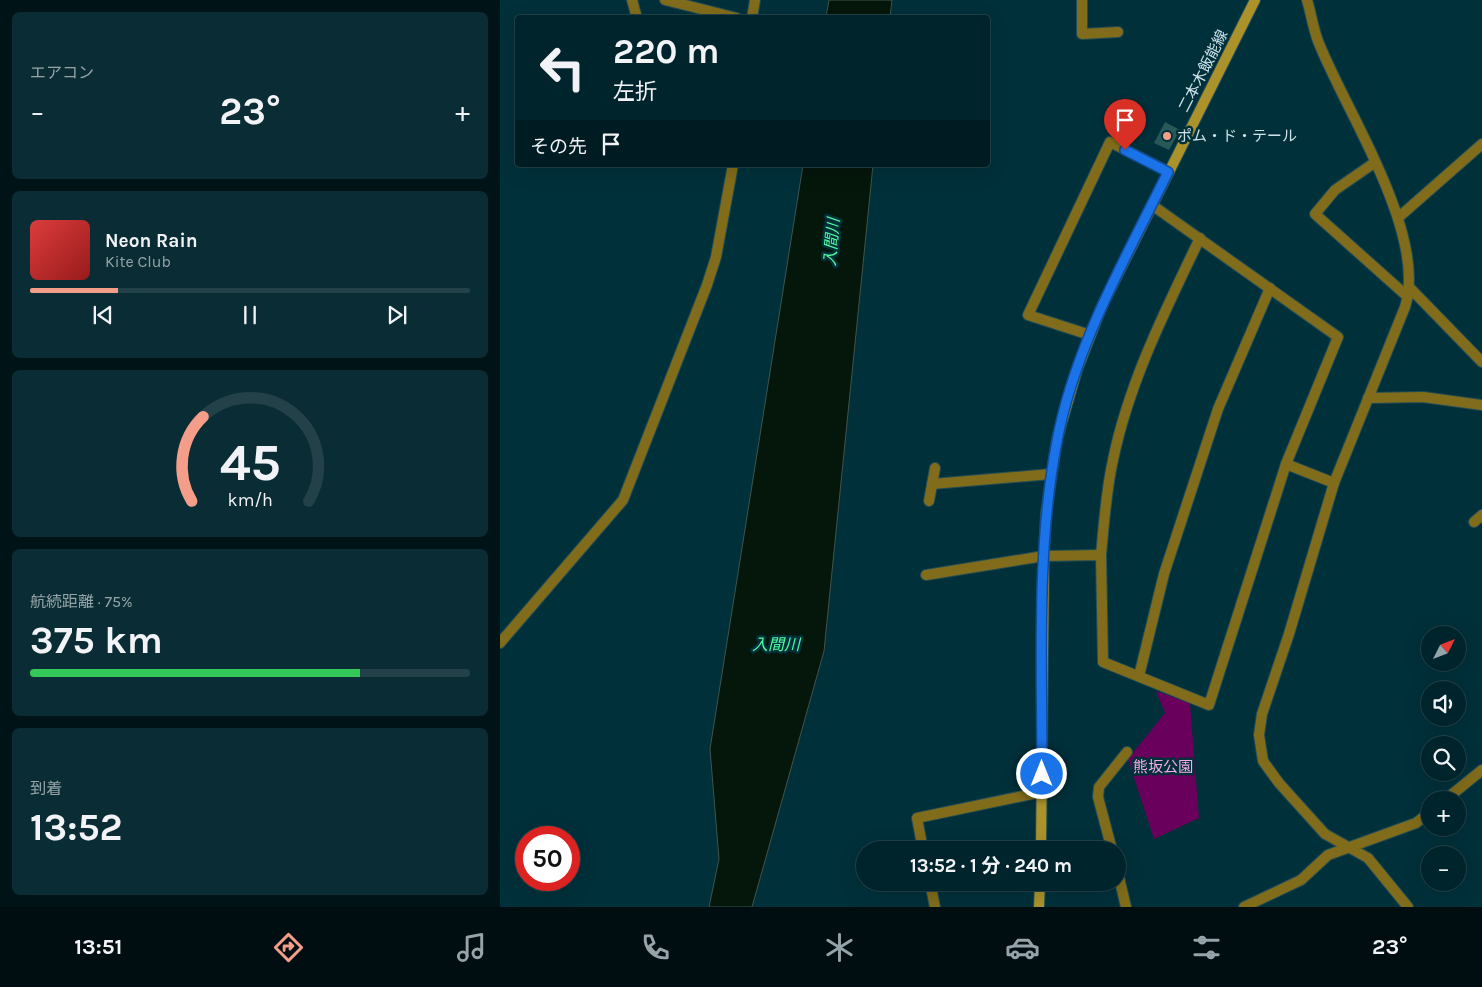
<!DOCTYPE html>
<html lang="ja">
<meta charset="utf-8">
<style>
:root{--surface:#00242c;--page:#0a2c34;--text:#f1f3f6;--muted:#95a4a9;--line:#224148;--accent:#f49e89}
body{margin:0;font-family:Karla,"Noto Sans JP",sans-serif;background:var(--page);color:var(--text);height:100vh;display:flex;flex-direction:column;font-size:19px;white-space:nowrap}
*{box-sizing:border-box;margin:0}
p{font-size:16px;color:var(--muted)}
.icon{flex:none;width:28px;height:28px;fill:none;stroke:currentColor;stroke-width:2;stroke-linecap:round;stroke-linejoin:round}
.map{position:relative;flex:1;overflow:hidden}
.drawer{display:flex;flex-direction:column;gap:12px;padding:12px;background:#001418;width:500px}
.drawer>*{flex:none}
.hud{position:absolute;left:15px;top:15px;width:475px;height:152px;border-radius:5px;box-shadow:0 5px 20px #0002,0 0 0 1px var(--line);background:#00242c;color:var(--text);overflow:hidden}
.needle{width:32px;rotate:48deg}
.buttons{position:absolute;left:921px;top:626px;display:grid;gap:10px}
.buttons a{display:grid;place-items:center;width:45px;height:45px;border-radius:50%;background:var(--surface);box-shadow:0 5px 20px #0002,0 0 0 1px var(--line);font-size:25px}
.speed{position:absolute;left:15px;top:826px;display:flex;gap:10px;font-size:25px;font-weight:700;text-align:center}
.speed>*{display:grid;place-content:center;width:65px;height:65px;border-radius:50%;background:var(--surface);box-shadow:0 5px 20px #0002,0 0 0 1px var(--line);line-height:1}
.speed .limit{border:8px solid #d22;background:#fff;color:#111}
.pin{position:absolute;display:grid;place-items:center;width:42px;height:42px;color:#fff;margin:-51px -21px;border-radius:50% 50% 50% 0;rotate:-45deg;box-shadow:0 0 5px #0007}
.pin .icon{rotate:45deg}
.me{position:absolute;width:55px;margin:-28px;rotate:0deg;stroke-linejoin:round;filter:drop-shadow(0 0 4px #0008)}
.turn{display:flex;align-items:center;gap:18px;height:105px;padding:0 15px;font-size:22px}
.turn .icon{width:65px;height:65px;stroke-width:2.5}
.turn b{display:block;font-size:35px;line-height:42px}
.then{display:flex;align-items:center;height:48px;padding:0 15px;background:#0003;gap:10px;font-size:19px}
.big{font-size:38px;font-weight:700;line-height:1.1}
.drawer .widget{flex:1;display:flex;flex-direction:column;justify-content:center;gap:8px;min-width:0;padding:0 18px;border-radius:8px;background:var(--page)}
.drawer .dial{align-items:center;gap:0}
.dial svg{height:130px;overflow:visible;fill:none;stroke:var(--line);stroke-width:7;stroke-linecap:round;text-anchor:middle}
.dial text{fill:var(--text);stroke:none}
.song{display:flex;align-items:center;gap:15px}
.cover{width:60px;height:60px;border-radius:8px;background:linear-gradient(135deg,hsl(0 70% 55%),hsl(0 70% 35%))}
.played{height:5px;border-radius:2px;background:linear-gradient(90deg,var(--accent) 20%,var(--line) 20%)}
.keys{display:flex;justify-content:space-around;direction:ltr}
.heat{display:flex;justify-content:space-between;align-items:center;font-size:28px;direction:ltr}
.charge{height:8px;border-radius:4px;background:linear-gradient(90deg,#34c759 75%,var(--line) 0)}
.trip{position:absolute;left:356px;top:841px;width:270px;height:50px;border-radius:25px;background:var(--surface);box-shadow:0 5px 20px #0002,0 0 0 1px var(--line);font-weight:700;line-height:50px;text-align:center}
.tabs{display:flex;height:80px;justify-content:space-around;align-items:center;background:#000e12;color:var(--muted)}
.tabs .icon{width:35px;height:35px}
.tabs .selected{color:var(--accent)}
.tabs b{font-size:22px;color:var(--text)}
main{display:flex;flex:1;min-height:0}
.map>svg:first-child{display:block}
</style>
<main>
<section class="drawer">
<div class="widget"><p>エアコン</p>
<div class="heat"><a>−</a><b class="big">23°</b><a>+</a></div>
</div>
<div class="widget">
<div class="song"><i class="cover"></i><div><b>Neon Rain</b><p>Kite Club</p></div></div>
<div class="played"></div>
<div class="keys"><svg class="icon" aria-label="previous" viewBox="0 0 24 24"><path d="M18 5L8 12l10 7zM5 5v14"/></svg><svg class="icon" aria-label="pause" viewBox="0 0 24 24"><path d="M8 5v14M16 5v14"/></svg><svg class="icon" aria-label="next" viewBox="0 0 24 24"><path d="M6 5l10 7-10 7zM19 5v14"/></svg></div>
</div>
<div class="widget dial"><svg viewBox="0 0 100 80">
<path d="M14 69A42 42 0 1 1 86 69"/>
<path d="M14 69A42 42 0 0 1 21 17" stroke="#f49e89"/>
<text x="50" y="56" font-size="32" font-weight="700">45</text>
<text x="50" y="72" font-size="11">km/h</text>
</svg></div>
<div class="widget"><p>航続距離 · 75%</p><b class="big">375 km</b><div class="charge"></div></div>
<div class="widget"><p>到着</p><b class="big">13:52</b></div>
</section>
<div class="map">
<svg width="982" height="907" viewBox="0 0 982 907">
<rect width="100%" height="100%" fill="#00303a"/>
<polygon fill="#68005c" points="656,691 690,703 699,818 654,839 628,759 665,713"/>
<g fill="#05160b" stroke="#41544e">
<polygon points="329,0 392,0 390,17 326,17"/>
<polygon points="303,165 373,165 324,651 252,907 209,907 219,859 210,749"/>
</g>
<polygon fill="#285857" points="665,122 680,130 669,150 654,143"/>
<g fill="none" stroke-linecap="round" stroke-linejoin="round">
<g stroke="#214d56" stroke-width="12">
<g id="lane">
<polyline points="909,287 982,362"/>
<polyline points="590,335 528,315 610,142 669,172"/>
<polyline points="432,484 551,474"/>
<polyline points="429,501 435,468"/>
<polyline points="974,522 982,515"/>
<polyline points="426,575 544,556"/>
<polyline points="423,850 417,818 542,792"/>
<polyline points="612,850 598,797 599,787 627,752"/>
<polyline points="618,873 626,907"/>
<polyline points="430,882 435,907"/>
</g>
</g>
<g stroke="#214d56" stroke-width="12">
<g id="street">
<polyline points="132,0 137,18"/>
<polyline points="165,0 237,18"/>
<polyline points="582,0 582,34 618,32"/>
<path d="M807,0C811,13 813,28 818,41C845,110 928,234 905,307L834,483L789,634L762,714L759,735L763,761L779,783L825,834L868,858L908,907"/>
<polyline points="252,18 255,0"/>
<polyline points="874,163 835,190 815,214 908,297"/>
<polyline points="899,217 982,144"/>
<polyline points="868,398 923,397 982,405"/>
<polyline points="786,464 834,483"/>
<path d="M601,555C604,523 606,491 613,460C629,382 666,309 700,238"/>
<polyline points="544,556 601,555 603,662 709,705 786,464 838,337 652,205"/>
<polyline points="0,643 123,500 207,285 216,257 233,165"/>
<polyline points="639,676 664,574 718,409 770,288"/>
<polyline points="945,800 982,770"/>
<polyline points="744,907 801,880 828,855 916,823 930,812"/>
</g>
</g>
<g stroke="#214d56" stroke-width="12">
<g id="secondary">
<polyline points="541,850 544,556 546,513 557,439 577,370 602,306 755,0"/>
<polyline points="539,907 540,882"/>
</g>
</g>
<use href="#lane" stroke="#806c1a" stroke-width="10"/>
<use href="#street" stroke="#806c1a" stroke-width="10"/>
<use href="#secondary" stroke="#ab922b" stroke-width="10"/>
</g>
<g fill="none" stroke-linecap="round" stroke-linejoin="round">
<g stroke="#114b97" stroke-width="12">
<path id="route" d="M542,774C542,664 536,549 557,441C575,345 626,258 668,172L625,150"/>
</g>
<use href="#route" stroke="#1a73e8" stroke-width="9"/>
</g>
<circle fill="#f49e89" stroke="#00303a" stroke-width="2" cx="667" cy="136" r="5"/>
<g text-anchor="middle" stroke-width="5" stroke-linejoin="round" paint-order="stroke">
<g font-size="15" fill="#cce3e9" stroke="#00303a">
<text transform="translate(703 71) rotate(-63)" y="5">二本木飯能線</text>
</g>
<g font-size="15" fill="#cce3e9" stroke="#00303a" text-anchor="start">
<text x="677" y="141">ポム・ド・テール</text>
</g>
<g font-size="15" fill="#f7ace7" stroke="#00303a">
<text x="663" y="772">熊坂公園</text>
</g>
<g font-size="16" font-style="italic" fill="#51fc9d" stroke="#00303a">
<text transform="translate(331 242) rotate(-85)" y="6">入間川</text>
<text x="276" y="650">入間川</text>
</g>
</g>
</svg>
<div class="buttons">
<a><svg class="needle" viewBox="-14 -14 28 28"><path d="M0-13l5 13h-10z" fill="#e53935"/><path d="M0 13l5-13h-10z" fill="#95a4a9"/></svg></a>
<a><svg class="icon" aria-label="sound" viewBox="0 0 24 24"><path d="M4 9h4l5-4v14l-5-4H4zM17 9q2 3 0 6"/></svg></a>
<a><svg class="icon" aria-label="search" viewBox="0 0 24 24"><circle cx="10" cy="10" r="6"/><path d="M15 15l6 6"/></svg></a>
<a>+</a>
<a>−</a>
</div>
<div class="speed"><div class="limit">50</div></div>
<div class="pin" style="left:625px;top:150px;background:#d93025"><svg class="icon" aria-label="arrive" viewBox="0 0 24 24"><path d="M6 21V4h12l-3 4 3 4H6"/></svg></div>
<svg class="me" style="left:542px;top:774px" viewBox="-20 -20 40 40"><circle r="17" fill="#1a73e8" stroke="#fff" stroke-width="3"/><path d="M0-11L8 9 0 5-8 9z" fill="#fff"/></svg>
<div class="trip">13:52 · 1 分 · 240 m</div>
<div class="hud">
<div class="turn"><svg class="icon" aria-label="left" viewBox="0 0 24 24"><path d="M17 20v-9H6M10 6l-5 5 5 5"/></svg><div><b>220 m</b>左折</div></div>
<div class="then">その先<svg class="icon" aria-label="arrive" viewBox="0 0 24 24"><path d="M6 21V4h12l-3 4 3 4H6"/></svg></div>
</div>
</div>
</main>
<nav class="tabs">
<b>13:51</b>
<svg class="icon selected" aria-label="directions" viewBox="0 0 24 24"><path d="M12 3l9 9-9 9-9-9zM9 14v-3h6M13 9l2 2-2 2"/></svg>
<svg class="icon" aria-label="music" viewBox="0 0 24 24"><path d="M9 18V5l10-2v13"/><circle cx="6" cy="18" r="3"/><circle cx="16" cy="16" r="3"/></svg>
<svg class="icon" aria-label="phone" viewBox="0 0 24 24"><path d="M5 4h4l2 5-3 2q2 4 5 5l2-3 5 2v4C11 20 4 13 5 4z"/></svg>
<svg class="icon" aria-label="climate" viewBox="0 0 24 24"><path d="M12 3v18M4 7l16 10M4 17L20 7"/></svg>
<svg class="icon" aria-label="car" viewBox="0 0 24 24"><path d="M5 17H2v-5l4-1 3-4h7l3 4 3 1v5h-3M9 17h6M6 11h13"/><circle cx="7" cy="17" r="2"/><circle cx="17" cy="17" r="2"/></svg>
<svg class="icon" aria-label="filters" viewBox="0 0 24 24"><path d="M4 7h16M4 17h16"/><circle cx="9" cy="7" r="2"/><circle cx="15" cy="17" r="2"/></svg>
<b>23°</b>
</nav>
